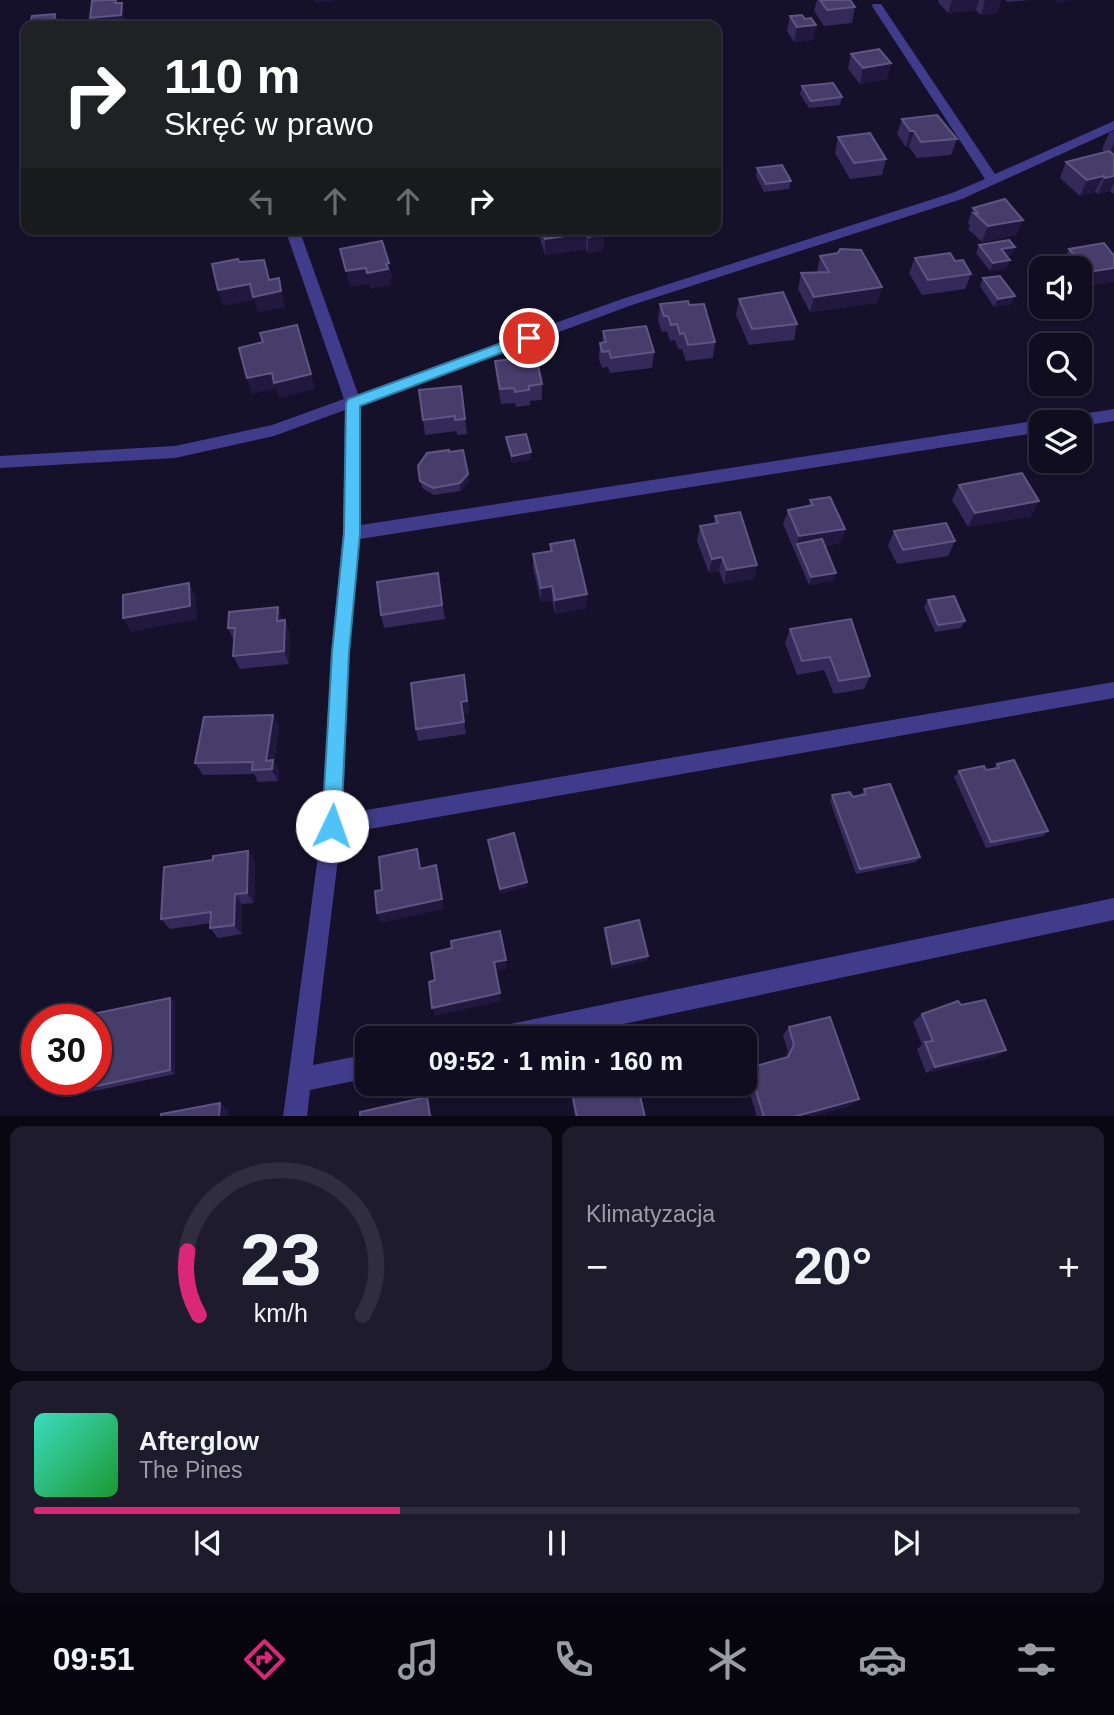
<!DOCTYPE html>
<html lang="pl">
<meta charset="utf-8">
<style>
:root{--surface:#100d20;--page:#1e1b2d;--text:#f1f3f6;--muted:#9c9ca5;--line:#302d3e;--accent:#db2777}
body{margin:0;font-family:Arial,sans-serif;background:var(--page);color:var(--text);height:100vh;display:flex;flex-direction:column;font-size:26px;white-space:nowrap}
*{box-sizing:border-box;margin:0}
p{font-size:23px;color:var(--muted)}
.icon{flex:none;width:38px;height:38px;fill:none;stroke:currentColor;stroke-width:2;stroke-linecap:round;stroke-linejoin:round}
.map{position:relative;height:1116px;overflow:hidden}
.drawer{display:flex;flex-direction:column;gap:10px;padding:10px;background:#090712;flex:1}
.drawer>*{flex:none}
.guide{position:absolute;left:21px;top:21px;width:700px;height:214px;border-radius:14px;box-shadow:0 2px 5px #0004,0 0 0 2px var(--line);background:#202124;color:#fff;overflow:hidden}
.tools{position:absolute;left:1029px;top:256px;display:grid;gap:14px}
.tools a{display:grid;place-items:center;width:63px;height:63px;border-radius:14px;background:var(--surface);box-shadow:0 2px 5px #0004,0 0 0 2px var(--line);font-size:35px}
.speed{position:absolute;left:21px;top:1004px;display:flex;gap:14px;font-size:35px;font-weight:700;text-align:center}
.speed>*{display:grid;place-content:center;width:91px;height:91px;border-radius:50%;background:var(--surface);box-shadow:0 2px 5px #0004,0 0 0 2px var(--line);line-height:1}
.speed .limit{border:10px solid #d22;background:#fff;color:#111}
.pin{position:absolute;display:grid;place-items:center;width:60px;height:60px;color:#fff;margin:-30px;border:4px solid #fff;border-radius:50%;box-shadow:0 2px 7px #0007}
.me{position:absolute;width:77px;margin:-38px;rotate:3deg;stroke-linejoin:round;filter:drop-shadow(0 0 5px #0008)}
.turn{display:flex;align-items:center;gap:24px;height:147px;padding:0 28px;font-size:32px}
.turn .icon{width:91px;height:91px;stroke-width:2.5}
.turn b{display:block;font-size:49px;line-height:60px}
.lanes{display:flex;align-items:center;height:66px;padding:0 28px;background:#0003;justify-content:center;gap:35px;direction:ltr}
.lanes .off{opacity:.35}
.big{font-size:52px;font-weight:600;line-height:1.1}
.drawer .card{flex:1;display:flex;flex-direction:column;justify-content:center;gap:10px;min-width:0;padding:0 24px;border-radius:14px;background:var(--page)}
.drawer .dial{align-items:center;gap:0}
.dial svg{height:182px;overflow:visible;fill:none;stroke:var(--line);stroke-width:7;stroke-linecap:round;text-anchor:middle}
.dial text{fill:var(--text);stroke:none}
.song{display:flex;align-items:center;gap:21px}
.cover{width:84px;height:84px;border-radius:10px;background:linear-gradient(135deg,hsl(170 70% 55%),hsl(130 70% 35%))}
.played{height:7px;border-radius:4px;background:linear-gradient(90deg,var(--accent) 35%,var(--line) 35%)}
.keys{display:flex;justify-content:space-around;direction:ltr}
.heat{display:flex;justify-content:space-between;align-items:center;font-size:38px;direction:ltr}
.drawer .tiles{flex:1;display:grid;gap:10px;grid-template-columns:1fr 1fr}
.card:last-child{grid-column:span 2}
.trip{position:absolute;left:355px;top:1026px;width:402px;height:70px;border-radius:14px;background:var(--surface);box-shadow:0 2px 5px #0004,0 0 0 2px var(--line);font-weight:600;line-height:70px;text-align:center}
.tab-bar{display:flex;height:112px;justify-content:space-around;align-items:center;background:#06050d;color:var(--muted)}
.tab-bar .icon{width:49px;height:49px}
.tab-bar .active{color:var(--accent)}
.tab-bar b{font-size:32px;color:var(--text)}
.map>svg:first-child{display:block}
</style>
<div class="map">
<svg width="1114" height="1117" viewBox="0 0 1114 1117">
<rect width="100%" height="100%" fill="#16112b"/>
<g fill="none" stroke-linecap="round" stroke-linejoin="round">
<g fill="#403c8b" fill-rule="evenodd">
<polygon points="873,4 881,4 995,174 1114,121 1114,130 962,199 632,305 361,405 361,525 1041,420 1046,422 1041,422 1041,432 360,539 349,653 343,814 1114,682 1114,698 341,834 313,1065 368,1054 368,1078 310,1090 307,1117 283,1117 322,826 331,653 343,533 345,410 274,436 175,458 0,468 0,456 175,446 272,425 344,399 285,229 299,229 358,394 622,299 952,193 985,179 872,6"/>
<polygon points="1114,409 1114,421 1080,426 1080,422 1062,422 1070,416"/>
<polygon points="1114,898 1114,920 557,1038 490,1038 493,1030 501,1026"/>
</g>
</g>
<g fill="#342a59">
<polygon points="817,0 850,0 855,7 852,23 824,26 814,11"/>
<polygon points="939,0 1001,0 997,13 981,15 976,10 948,13 938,2"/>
<polygon points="1005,0 1030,0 1007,2"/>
<polygon points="55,14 58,22 57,26 31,26 30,25"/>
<polygon points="790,16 805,19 816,25 813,40 794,42 787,31"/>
<polygon points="851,54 891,63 887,79 860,84 848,69"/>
<polygon points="802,86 842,97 840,105 809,108 800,94"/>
<polygon points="902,119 957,139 951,155 917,158 909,147 906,147 897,134"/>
<polygon points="1114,131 1114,154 1113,154 1114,155 1114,194 1110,191 1098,194 1095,192 1080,196 1060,178 1066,162 1105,152 1102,149 1109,133"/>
<polygon points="838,137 886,159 882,175 850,179 835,153"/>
<polygon points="757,168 791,181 789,189 764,192 756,176"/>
<polygon points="973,208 1023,220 1016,235 982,242 968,229 970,226 968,223"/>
<polygon points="537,229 602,229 604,235 603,250 588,253 586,249 545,255"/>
<polygon points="1104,243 1080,288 1080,268 1064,268 1062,264 1069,249"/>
<polygon points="979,245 1015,247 1011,255 1006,256 1010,260 1006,268 990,271 976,253"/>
<polygon points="820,256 882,287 877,303 810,312 798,289 801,273 817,272"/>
<polygon points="915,258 955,261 971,274 965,289 922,295 909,273"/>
<polygon points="983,278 1011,304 994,307 980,286"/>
<polygon points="739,299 797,324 794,340 749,345 736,315"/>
<polygon points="660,304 689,305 715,342 713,358 686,361 682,349 678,349 675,340 670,341 667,331 662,332 658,320"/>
<polygon points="603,331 654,352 652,368 610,373 608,367 602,368 599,359 600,343 602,343"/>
<polygon points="495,361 542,384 542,400 530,401 530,405 516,407 515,403 501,404 496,376"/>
<polygon points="461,386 467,434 457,435 457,431 425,435 419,390"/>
<polygon points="506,437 531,460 512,463 507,445"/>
<polygon points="449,452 469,481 460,491 434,495 422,488 418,466"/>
<polygon points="959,485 1031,516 968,527 952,500"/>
<polygon points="810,500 845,529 840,543 825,546 834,580 809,585 783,524 788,510 809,506"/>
<polygon points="715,516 757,565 754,579 724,584 719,571 709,573 697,541 700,526 714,523"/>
<polygon points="894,531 955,541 948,556 897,564 888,546"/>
<polygon points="550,544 587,594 587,608 555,614 552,600 541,602 533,568 533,554 550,551"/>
<polygon points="438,573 445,619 384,628 381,615"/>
<polygon points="928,600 965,621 961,628 935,632 924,607"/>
<polygon points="285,620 290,634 289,664 240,669 233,656 234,641 228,628"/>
<polygon points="790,629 870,676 864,689 834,694 824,670 797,675 785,643"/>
<polygon points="464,675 469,713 463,715 466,734 418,741 416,729"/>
<polygon points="273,715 279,727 274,762 279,772 278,781 258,782 254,774 203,775 195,763"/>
<polygon points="997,764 1048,831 1043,836 986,848 954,777 959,771 986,770 993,769"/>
<polygon points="864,789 920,857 916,862 856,874 830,801 832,795 853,797 861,795"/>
<polygon points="248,851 255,861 254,903 242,904 242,934 218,938 210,928 211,923 170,929 161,919 213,860"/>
<polygon points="605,928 648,956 647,960 612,969 604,932"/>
<polygon points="170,998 175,1002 175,1074 75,1095 69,1092"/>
<polygon points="961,1005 1006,1050 995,1057 926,1073 917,1049 922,1045 913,1022 922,1014"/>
<polygon points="789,1027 852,1105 808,1117 757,1117 746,1080 746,1072 749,1068 785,1058 788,1052 783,1035"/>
<polygon points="569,1083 674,1083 674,1084 672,1091 641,1097 645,1117 575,1117"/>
</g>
<g fill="#20183f">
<polygon points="315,0 333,0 333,1 315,3"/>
<polygon points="952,0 979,0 976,10 948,13"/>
<polygon points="985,0 1001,0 997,13 981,15"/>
<polygon points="1056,0 1072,0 1056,3"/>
<polygon points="122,3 124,11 123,22 93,25 90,18"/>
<polygon points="55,14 58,22 57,26 55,26 54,23"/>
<polygon points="816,25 813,40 794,42 797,27"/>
<polygon points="891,63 887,79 860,84 863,68"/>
<polygon points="910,131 914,131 909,147 906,147"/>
<polygon points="1114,143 1114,154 1109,155"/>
<polygon points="1103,176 1095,192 1080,196 1087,180"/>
<polygon points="1114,176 1114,183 1110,191 1098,194 1105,178"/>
<polygon points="1023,220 1016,235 982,242 988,226"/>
<polygon points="634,229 656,229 633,233"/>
<polygon points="587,233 586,249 545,255 545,239"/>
<polygon points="604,235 603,250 588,253 588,237"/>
<polygon points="1015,247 1011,255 998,257 1001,249"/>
<polygon points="1010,260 1006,268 990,271 993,263"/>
<polygon points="389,263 392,279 390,279 391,285 370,289 367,273"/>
<polygon points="366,268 369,284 349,287 346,271"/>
<polygon points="1114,268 1114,282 1080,288 1088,272"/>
<polygon points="279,278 285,307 258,312 254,300 223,306 218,290 250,284 272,293"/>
<polygon points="882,287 877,303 810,312 814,297"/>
<polygon points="1015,296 1011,304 994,307 998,299"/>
<polygon points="272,373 311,374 315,389 279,398 276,388 252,394 247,378"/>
<polygon points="531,452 531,460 512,463 512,456"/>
<polygon points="468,474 469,481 460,491 460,483"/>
<polygon points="1039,501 1031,516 968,527 975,513"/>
<polygon points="845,529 840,543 799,550 797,544 799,536"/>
<polygon points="722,557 719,571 709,573 712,559"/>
<polygon points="757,565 754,579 724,584 727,570"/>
<polygon points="836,573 834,580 809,585 811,577"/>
<polygon points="189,583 196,597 197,619 131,632 123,618"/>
<polygon points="552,586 552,600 541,602 541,588"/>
<polygon points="587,594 587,608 555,614 555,600"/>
<polygon points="278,607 283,620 277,621"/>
<polygon points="285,620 290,634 289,664 284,651"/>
<polygon points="467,701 469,713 463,715 466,734 461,702"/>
<polygon points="273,715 279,727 274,762 279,772 278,781 266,761"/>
<polygon points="248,851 255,861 254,903 247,893"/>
<polygon points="436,865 444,909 381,923 377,913"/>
<polygon points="527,882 527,887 500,894 500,889"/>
<polygon points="235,894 242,904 242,934 234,925"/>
<polygon points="648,956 647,960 612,969 612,964"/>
<polygon points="506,960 507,969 496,971 494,962"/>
<polygon points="500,993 501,1001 435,1016 432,1008"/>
<polygon points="170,998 175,1002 175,1074 170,1070"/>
<polygon points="1006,1050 995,1057 926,1073 935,1067"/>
<polygon points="427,1097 430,1103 432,1117 430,1117"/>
<polygon points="859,1099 852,1105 808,1117 793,1117"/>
<polygon points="220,1103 228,1109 228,1117 219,1117"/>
</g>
<g fill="#463d6b" stroke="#5e5682" stroke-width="2">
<polygon points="105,0 116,0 115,3 122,3 121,15 90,18 92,1"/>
<polygon points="820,0 850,0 855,7 827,10"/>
<polygon points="55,14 54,23 30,25 32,16"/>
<polygon points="802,15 805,19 811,18 816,25 797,27 790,16"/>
<polygon points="182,21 182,26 155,25"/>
<polygon points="879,49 891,63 863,68 851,54"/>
<polygon points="833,83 842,97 811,101 802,86"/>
<polygon points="937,115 957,139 921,142 914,131 910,131 902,119"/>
<polygon points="870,133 886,159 854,163 838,137"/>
<polygon points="1109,151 1114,155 1114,176 1105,178 1103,176 1087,180 1066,162"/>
<polygon points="782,165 791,181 766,184 757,168"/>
<polygon points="1005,199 1023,220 988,226 974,213 978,213 973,208"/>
<polygon points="541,229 602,229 604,235 588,237 587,233 545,239"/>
<polygon points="1009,240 1015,247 1001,249 1010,260 993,263 979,245"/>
<polygon points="382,241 389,263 386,264 388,269 367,273 366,268 346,271 340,249"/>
<polygon points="1104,243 1114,256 1114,268 1088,272 1069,249"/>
<polygon points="840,249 861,250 882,287 814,297 801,273 829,272 820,256 838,253"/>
<polygon points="950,253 955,261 963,260 971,274 928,280 915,258"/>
<polygon points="238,259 239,262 264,260 269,280 279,278 281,291 253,297 250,284 218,290 212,264"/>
<polygon points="1000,276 1015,296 998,299 983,278"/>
<polygon points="783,292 797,324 752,329 739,299"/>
<polygon points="688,301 689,305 704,304 715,342 688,345 684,333 680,334 677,324 671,325 668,316 664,316 660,304"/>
<polygon points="297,325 311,374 274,383 272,373 247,378 239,348 263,342 260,333"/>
<polygon points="646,326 654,352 611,358 609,351 602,352 600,343 606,342 603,331"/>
<polygon points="536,356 542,384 529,386 529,390 515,392 514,388 500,389 495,361"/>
<polygon points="461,386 465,419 455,420 455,416 423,420 419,390"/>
<polygon points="526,434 531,452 512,456 506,437"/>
<polygon points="449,450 449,452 463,450 468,474 460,483 433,488 420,481 418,466 427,453"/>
<polygon points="1022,473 1039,501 975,513 959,485"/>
<polygon points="830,497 845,529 799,536 788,510 813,505 810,500"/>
<polygon points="740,512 757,565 727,570 722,557 712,559 700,526 718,523 715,516"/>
<polygon points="946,523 955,541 903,550 894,531"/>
<polygon points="822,539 836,573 811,577 797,544"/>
<polygon points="574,540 587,594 555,600 552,586 541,588 533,554 552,551 550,544"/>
<polygon points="438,573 442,605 381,615 377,582"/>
<polygon points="189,583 190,606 123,618 123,595"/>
<polygon points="954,596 965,621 938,625 928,600"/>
<polygon points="278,607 277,621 285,620 284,651 233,656 235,628 228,628 229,612"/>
<polygon points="851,619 870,676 839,681 830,657 802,661 790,629"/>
<polygon points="464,675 467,701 461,702 464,722 416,729 411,683"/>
<polygon points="273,715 266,761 273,760 272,769 252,770 253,762 195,763 204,717"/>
<polygon points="1014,760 1048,831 991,842 959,771 984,766 986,770 999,768 997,764"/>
<polygon points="890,784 920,857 860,869 832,795 850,792 853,797 866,794 864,789"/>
<polygon points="514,833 527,882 500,889 488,840"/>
<polygon points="417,849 420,869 436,865 442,899 377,913 375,891 382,890 379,857"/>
<polygon points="248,851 247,893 235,894 234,925 210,928 211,912 161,919 164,867 213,860 213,856"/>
<polygon points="639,920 648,956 612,964 605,928"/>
<polygon points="500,931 506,960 494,962 500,993 432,1008 429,982 435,980 431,953 452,948 451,941"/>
<polygon points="170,998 170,1070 69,1092 69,1080 96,1080 96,1020 73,1020 73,1018"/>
<polygon points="985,1000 1006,1050 935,1067 925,1042 933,1041 922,1014 958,1001 961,1005"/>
<polygon points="830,1017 859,1099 793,1117 764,1117 749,1068 788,1057 794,1045 789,1027"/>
<polygon points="570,1083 674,1083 674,1084 639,1092 645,1117 577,1117"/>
<polygon points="427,1097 430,1117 360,1117 360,1112"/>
<polygon points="220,1103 219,1117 161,1117 161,1114"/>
</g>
<polygon fill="#4fc3f7" stroke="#337fa1" stroke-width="2" points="529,333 533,335 533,341 360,406 360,533 349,653 341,826 338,832 332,835 325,832 322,826 332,653 344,533 346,403 348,399"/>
</svg>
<div class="tools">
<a><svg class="icon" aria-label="sound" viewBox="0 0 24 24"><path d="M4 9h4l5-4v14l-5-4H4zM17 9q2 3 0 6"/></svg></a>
<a><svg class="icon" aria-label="search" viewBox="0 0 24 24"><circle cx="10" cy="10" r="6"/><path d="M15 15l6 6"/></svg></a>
<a><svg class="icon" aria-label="layers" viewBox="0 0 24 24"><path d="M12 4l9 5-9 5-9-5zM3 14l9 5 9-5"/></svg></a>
</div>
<div class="speed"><div class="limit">30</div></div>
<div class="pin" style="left:529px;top:338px;background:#d93025"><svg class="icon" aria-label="arrive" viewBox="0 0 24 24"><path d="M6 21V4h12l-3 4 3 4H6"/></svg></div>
<svg class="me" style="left:332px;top:826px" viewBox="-20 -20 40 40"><circle r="19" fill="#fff"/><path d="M0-13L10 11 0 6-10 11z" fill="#4fc3f7"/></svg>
<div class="trip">09:52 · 1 min · 160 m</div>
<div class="guide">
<div class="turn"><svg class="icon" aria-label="right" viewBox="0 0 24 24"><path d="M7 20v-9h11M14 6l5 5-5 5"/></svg><div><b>110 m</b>Skręć w prawo</div></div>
<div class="lanes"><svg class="icon off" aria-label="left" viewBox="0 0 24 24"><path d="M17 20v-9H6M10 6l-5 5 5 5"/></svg><svg class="icon off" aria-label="ahead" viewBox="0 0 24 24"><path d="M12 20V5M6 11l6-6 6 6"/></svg><svg class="icon off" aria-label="ahead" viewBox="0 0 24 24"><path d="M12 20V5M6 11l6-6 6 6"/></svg><svg class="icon" aria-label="right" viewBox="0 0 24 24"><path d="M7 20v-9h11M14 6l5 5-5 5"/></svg></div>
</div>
</div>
<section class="drawer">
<div class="tiles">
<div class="card dial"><svg viewBox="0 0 100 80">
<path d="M14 69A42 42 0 1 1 86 69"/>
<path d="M14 69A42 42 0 0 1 9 41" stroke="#db2777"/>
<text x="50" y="56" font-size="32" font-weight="700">23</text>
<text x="50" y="72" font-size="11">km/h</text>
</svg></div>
<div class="card"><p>Klimatyzacja</p>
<div class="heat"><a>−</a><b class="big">20°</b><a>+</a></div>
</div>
<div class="card">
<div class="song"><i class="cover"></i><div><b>Afterglow</b><p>The Pines</p></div></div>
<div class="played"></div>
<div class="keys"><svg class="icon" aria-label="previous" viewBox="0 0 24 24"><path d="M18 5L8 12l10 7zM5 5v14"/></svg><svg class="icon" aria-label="pause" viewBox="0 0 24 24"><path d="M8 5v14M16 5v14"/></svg><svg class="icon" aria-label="next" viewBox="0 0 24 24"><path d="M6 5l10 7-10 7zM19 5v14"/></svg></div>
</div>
</div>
</section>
<nav class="tab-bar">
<b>09:51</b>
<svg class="icon active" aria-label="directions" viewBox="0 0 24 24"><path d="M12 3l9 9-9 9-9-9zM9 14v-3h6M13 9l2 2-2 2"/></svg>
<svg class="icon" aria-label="music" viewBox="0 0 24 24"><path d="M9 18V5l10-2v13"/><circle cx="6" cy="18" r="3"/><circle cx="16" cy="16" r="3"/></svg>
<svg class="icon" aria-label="phone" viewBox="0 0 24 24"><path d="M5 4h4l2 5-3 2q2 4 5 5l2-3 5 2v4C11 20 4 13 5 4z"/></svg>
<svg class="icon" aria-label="climate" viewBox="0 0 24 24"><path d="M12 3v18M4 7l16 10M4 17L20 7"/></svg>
<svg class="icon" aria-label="car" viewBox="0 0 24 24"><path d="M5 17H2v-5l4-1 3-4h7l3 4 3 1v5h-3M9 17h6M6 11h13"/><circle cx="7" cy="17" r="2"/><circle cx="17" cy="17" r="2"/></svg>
<svg class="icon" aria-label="filters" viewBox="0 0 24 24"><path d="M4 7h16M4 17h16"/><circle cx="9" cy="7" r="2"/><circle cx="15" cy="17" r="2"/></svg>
</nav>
